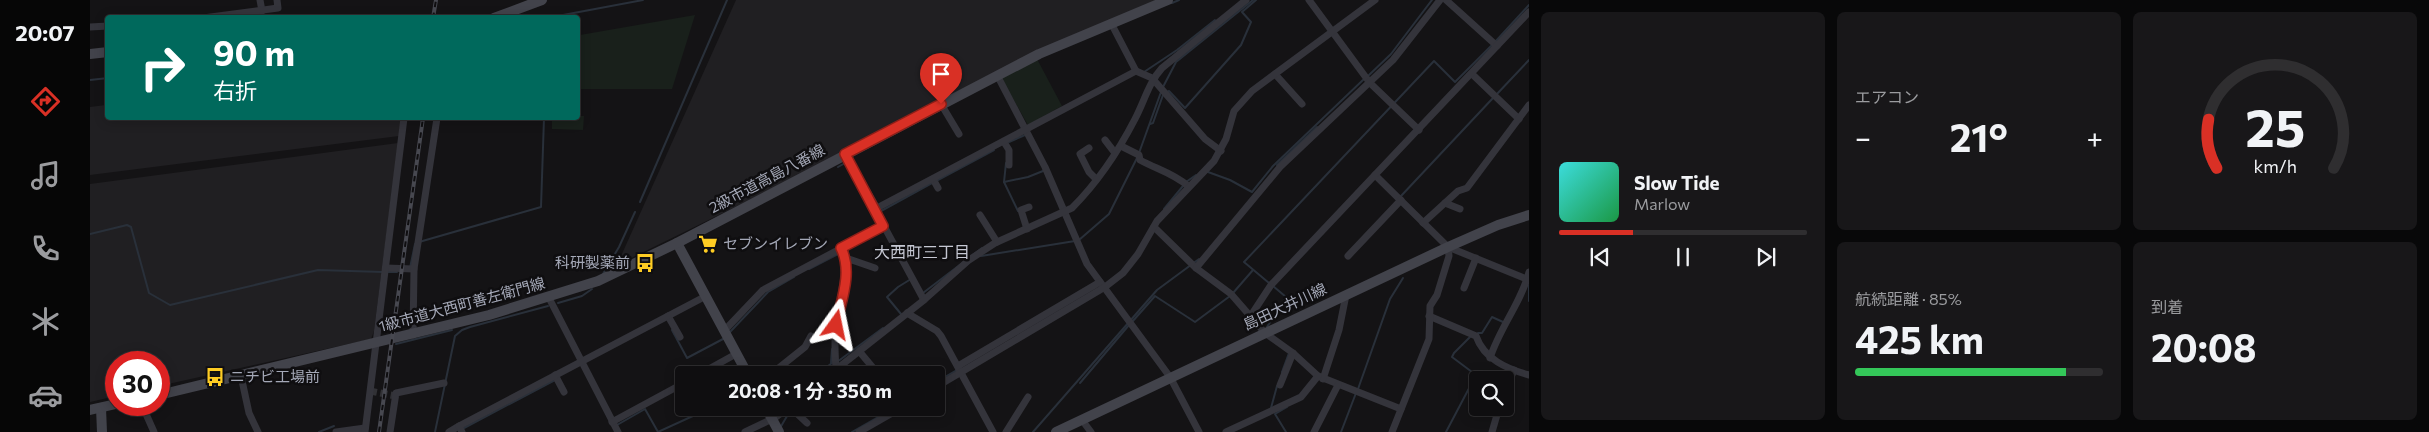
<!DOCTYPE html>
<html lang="ja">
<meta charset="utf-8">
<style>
:root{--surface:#0f0e10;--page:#181719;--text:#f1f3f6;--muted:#9b9c9f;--line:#2f2e30;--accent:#d93025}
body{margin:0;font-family:Commissioner,"Noto Sans JP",sans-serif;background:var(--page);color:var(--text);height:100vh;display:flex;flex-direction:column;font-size:19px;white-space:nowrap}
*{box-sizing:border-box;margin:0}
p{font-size:16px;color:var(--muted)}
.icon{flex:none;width:28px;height:28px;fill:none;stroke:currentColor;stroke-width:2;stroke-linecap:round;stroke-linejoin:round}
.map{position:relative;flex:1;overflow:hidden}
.sheet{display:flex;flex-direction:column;gap:12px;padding:12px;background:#080809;width:900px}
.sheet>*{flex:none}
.guide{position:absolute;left:15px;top:15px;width:475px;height:105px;border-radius:5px;box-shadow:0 2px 12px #0003,0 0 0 1px var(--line);background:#00695c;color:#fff;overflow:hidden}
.buttons{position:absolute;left:1379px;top:371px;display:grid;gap:10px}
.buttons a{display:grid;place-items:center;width:45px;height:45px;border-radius:5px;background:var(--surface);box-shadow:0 2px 12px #0003,0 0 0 1px var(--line);font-size:25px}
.speed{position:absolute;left:15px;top:351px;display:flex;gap:10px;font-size:25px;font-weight:700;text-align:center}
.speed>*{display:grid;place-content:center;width:65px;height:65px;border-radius:50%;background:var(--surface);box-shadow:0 2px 12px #0003,0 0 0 1px var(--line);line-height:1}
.speed .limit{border:8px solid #d22;background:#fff;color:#111}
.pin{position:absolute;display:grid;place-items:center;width:42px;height:42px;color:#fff;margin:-51px -21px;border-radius:50% 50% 50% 0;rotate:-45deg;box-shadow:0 0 5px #0007}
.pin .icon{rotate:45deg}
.me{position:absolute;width:55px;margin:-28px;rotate:12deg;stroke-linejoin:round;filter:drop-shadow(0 0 4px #0008)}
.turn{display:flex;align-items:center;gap:18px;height:105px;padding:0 25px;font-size:22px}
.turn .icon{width:65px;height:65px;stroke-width:2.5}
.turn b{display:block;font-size:35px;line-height:42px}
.big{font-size:38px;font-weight:700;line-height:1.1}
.sheet .card{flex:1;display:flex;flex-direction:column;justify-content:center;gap:8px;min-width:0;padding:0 18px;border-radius:8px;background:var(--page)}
.sheet .dial{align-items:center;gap:0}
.dial svg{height:130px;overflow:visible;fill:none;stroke:var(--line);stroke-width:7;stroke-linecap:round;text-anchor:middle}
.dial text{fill:var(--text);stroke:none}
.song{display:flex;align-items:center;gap:15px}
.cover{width:60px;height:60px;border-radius:8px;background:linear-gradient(135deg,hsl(180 70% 55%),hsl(140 70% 35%))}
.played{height:5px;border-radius:2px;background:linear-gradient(90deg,var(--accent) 30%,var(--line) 30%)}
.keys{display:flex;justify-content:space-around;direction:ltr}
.heat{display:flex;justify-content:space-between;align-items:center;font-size:28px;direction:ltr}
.charge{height:8px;border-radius:4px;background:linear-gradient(90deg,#34c759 85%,var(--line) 0)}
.sheet .tiles{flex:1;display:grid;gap:12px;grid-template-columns:repeat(3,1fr)}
.card:first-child{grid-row:span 2}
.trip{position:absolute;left:585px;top:366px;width:270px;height:50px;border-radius:5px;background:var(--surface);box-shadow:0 2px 12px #0003,0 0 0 1px var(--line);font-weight:700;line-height:50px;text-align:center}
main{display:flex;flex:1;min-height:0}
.menu{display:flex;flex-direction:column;width:90px;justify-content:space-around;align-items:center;background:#060606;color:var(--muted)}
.menu .icon{width:35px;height:35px}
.menu .selected{color:var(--accent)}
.menu b{font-size:22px;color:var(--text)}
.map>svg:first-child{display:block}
</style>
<main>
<nav class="menu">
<b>20:07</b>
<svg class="icon selected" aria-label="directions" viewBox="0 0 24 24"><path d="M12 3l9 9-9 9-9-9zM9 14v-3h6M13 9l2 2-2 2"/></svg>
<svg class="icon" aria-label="music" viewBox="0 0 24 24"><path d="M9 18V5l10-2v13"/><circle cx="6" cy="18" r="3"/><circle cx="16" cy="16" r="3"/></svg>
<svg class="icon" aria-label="phone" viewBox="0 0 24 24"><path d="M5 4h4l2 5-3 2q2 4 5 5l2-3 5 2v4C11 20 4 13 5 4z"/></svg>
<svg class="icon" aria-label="climate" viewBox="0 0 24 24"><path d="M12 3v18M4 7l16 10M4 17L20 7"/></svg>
<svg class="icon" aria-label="car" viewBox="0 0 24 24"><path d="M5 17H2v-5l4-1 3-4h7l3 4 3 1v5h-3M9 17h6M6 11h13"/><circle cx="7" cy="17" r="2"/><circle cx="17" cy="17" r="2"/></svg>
</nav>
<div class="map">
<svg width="1439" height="432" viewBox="0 0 1439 432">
<rect width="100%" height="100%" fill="#141315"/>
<g fill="#201f22">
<polygon points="646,0 1066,0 527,265"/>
<polygon points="14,85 17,85 18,118 311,118 309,136 0,175 0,107 16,105"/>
<polygon points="308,143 284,331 281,339 69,386 69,362 26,362 26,396 0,402 0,184"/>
</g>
<g fill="#19201b">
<polygon points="605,15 582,89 488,89 490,35"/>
<polygon points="947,59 972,106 938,125 911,78"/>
<polygon points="488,116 494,116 493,130 462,129 462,118"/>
</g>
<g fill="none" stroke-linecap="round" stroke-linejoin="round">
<g stroke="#29303a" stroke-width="2">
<polyline points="1082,3 1089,0"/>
<polyline points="457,18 553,0"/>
<polyline points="1405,42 1439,5"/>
<polyline points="1054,72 1087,50 1125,20"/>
<polyline points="1278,76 1301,54 1342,0"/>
<polyline points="0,80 18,78"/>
<polyline points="1073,87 1086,62 1163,0"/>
<polyline points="1077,92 1079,91 1095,108 1151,45 1161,22 1152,12 1166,0"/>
<polyline points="1406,95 1439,60"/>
<polyline points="1060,124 1063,123 1073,95"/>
<polyline points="919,142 935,135"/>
<polyline points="1049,153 1071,92"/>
<polyline points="762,160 788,205"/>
<polyline points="916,163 914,182 938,177 953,171"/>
<polyline points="1187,165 1227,127"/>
<polyline points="748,167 757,162"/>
<polyline points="1118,172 1140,180 1162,192 1183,166 1274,79"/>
<polyline points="846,181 904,150"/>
<polyline points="914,182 928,211"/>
<polyline points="1096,182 1106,175"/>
<polyline points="1311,196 1403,98"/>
<polyline points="550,202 637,0"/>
<polyline points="790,209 791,211 842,183"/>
<polyline points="1074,209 1093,186"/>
<polyline points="0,234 37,225 41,227 59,293 80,305 228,270 293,272"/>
<polyline points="989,240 1019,214 1047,158"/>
<polyline points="329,242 451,207 454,118"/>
<polyline points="891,256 985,241"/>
<polyline points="320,268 325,244"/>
<polyline points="719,269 748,254 750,256"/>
<polyline points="297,272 307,272"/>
<polyline points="513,274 529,247 545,212"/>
<polyline points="1179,283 1154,262 1344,61 1365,82 1402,45"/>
<polyline points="1439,285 1439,301"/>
<polyline points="833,293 892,248"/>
<polyline points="1143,293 1163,270"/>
<polyline points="468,303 492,296 502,289"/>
<polyline points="746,310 753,267"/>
<polyline points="811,314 797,297 808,287 821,279"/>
<polyline points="1042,322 1065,296 1105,322 1140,296"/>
<polyline points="1177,327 1196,297 1183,286"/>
<polyline points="582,330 597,358 633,339"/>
<polyline points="640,332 678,292 704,277"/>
<polyline points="1388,333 1392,333 1402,317 1413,322"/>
<polyline points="306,344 362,330"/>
<polyline points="747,362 793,328"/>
<polyline points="741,363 742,349"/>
<polyline points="1192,372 1199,353"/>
<polyline points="726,375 742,363"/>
<polyline points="846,382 867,370"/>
<polyline points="990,383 1039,325"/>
<polyline points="1268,389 1300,299 1313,278"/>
<polyline points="1181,408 1187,386"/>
<polyline points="685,413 690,408"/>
<polyline points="527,425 555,409 568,432 616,410 633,408"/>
<polyline points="374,428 465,380"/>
<polyline points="690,428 700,411"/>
<polyline points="229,432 244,426"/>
<polyline points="345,432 365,336 372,330 380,327 458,306"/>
<polyline points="762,432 804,408"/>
<polyline points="943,432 1067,290 1109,259"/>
<polyline points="1196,432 1185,414 1197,407"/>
<polyline points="1251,432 1266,393"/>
<polyline points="1356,432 1386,375 1362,357 1364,353 1380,337"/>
</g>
<polyline stroke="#313135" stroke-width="7" stroke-dasharray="7 3.5" stroke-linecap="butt" points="280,391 306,396"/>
<g stroke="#34343b" stroke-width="7">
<polyline points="170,0 172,11"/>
<polyline points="1219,0 1280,83 1329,130"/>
<polyline points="1356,0 1407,46"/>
<polyline points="113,18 188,8 187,0"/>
<polyline points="1021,23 1046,71 1062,78 1115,139 1131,151"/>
<polyline points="0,27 18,26"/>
<polyline points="1185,74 1212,104"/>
<polyline points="1382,74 1429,119"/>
<polyline points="907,75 955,167 997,264 1080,377 1109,432"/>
<polyline points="851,104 869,134"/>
<polyline points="1015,140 1025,153"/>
<polyline points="914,142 919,150 919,165"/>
<path d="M1031,146L1049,155L1050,160C1066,169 1083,173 1098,186"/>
<polyline points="999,148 990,154 999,172 1006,179"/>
<polyline points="755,154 834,300"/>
<polyline points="1285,175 1358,247 1439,280"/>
<polyline points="843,179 848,188"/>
<polyline points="1355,203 1370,209"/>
<polyline points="785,209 1046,71"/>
<polyline points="890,215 907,242"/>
<polyline points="1333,223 1368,191 1377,188 1439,105"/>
<polyline points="1064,227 1106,268 1141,294 1175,333 1203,353 1228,376 1311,409"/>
<polyline points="937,229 931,210 939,207"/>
<polyline points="1258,256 1311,200"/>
<polyline points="756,258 785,268"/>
<polyline points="296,268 324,269"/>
<polyline points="1106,268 1190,167 1303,60 1350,0"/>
<polyline points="1374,288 1386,258"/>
<polyline points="459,298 528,432"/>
<polyline points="817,313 847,331 851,336 903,432"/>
<polyline points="578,316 590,337"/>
<path d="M1339,316L1386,336C1394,359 1417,369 1439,375"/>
<polyline points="1160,317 1181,285 1439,12"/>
<polyline points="634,331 673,290 793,226"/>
<polyline points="323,335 324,269 347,118"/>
<polyline points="769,351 789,375"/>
<path d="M1400,358C1410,327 1431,303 1439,272"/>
<polyline points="868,366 1010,282"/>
<path d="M746,369C745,354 744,340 746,325C750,300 763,273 751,248"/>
<polyline points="465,375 474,392"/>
<polyline points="608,375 646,354"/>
<polyline points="680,375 715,347 721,336"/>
<path d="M739,375L834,300L879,260L905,243L982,208C1007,183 1029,150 1045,119C1054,102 1059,82 1072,68L1156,0"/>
<polyline points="151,376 159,413 168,432"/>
<polyline points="1233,379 1249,330 1256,295"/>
<polyline points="1190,385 1203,353"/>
<polyline points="846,387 1015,287 1033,273 1048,254 1067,221 1124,161 1136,139 1144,111 1162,91 1285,0"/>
<polyline points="1415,392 1424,370"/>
<polyline points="52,405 64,432"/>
<polyline points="701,408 717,423"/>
<polyline points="992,420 1001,432"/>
<polyline points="522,422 594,383"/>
<polyline points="246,432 275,428"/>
<polyline points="275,432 314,118"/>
<polyline points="300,432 306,393 354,383"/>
<polyline points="359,432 369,426"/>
<polyline points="372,432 369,426 616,296"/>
<polyline points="655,432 686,417 698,408"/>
<polyline points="769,432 811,408"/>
<polyline points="916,432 938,397"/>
<polyline points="1136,432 1211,397 1228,376"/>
<polyline points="1224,432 1248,385"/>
<polyline points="1302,432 1339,339 1340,306 1347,295 1359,256 1358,247"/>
<polyline points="1402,432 1409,408"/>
</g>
<g stroke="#42434b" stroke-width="10">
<polyline points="404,18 452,0"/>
<polyline points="0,54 18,52"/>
<polyline points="587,243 658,375"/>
<polyline points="69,395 399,315 508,281 587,243 949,54 1078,0"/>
<polyline points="11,408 12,432"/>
<polyline points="676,408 689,432"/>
<polyline points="0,410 26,404"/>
<polyline points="966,432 1358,247 1408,225 1439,215"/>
</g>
<g stroke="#474850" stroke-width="4">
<g id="rail">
<polyline points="343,18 346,0"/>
<polyline points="289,432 333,118"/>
</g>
</g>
<use href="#rail" stroke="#0f0e10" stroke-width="2" stroke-dasharray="5.5" stroke-linecap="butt"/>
</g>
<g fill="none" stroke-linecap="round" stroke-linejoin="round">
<g stroke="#8d1f18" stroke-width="12">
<path id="route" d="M746,325C751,301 763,272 751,248L793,226L755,154L851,104"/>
</g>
<use href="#route" stroke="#d93025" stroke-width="9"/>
</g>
<defs>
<g id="supermarket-bare" transform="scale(1.5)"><path d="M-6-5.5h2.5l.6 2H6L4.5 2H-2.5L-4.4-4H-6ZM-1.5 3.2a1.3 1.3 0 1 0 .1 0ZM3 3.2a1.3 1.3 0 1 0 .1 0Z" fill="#fecc23" stroke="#0f0e10" stroke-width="2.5" paint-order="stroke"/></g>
<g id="bus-bare" transform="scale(1.5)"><path d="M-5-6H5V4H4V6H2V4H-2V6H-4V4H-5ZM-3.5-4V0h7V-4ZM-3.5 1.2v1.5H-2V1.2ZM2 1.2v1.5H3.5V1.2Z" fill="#fecc23" stroke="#0f0e10" stroke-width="2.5" paint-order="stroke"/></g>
</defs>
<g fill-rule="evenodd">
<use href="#supermarket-bare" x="618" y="244"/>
<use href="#bus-bare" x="555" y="263"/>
<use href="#bus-bare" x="125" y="377"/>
</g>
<g text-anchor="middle" stroke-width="5" stroke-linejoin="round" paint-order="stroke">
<g font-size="15" fill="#a4a8b7" stroke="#0f0e10">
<text transform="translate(677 179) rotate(-28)" y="5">2級市道高島八番線</text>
<text transform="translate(372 305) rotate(-15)" y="5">1級市道大西町善左衛門線</text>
<text transform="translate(1195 307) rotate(-25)" y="5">島田大井川線</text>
</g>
<g font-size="15" fill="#a4a8b7" stroke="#0f0e10" text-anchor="start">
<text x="633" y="249">セブンイレブン</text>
<text x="540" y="268" text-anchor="end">科研製薬前</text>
<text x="140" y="382">ニチビ工場前</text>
</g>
<g font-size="16" fill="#c5c7d2" stroke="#0f0e10">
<text x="832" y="258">大西町三丁目</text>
</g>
</g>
</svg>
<div class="buttons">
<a><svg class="icon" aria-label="search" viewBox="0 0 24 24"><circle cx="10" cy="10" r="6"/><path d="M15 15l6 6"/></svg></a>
</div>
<div class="speed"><div class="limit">30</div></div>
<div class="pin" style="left:851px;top:104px;background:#d93025"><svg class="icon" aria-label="arrive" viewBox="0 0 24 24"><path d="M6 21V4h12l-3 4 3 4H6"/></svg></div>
<svg class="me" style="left:746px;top:325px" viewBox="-20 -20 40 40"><path d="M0-17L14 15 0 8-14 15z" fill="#d93025" stroke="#fff" stroke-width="4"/></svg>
<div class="trip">20:08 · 1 分 · 350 m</div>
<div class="guide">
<div class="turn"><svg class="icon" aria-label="right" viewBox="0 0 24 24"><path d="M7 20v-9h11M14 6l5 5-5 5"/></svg><div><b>90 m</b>右折</div></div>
</div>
</div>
<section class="sheet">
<div class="tiles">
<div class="card">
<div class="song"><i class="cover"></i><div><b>Slow Tide</b><p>Marlow</p></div></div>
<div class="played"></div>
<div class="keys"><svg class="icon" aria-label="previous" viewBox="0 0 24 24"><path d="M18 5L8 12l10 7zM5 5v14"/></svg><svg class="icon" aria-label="pause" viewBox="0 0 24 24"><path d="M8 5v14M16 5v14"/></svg><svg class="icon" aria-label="next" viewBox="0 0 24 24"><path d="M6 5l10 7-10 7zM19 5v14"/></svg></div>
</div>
<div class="card"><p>エアコン</p>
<div class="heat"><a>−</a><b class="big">21°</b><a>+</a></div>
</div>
<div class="card dial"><svg viewBox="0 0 100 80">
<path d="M14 69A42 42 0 1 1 86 69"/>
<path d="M14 69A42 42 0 0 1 9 39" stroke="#d93025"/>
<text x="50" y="56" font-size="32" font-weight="700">25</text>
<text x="50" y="72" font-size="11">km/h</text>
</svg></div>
<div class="card"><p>航続距離 · 85%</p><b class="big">425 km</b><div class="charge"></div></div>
<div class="card"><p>到着</p><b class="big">20:08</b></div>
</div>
</section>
</main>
